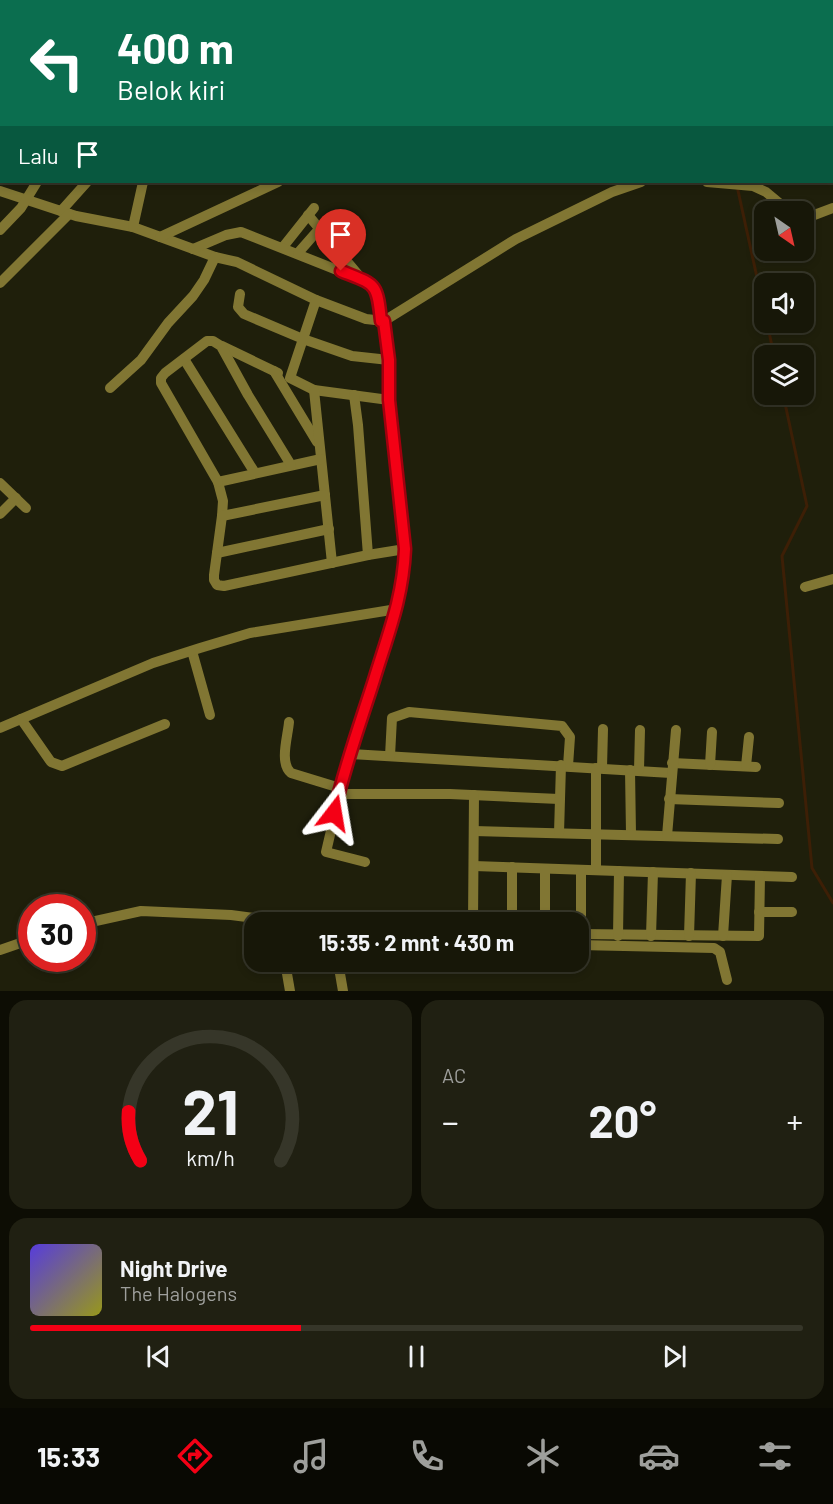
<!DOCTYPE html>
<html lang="id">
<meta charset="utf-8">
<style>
:root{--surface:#171708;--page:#202012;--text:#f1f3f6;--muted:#9e9f9c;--line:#363629;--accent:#f40015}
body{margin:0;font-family:Barlow,sans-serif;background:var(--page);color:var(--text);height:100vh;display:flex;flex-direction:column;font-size:22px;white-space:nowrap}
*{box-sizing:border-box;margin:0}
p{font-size:20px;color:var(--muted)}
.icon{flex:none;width:33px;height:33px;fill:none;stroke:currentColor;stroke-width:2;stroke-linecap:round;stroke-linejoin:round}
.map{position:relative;height:991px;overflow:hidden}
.side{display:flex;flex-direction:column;gap:9px;padding:9px;background:#0d0d04;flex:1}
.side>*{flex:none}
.banner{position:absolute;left:0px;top:0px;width:834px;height:183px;box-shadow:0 3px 9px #0003,0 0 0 2px var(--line);background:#0b6e4f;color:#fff;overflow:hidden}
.needle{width:39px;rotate:146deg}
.tools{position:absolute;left:754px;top:201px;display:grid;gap:12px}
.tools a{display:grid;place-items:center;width:60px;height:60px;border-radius:12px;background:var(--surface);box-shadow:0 3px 9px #0003,0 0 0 2px var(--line);font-size:30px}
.speed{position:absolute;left:18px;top:894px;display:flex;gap:12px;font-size:30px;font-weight:700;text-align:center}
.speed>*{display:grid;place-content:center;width:78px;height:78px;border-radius:50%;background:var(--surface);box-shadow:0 3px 9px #0003,0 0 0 2px var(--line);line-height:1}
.speed .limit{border:9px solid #d22;background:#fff;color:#111}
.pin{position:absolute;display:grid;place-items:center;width:51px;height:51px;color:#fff;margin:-62px -26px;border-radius:50% 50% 50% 0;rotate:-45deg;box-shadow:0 0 6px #0007}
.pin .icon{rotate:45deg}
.me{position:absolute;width:66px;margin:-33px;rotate:14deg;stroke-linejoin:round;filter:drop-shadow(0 0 4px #0008)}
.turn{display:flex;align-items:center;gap:21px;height:126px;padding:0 18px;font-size:27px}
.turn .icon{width:78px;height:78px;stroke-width:2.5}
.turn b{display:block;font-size:42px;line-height:51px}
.then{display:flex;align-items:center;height:57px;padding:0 18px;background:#0003;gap:12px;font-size:22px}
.big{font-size:45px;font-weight:700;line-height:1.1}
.side .card{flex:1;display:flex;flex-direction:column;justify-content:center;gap:9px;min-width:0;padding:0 21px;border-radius:18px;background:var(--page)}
.side .dial{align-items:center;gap:0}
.dial svg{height:156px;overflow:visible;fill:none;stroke:var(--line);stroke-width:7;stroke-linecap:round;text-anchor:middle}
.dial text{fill:var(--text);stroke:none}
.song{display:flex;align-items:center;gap:18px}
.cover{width:72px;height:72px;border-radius:9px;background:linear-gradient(135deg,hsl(250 70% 55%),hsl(60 70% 35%))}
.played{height:6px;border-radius:3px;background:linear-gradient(90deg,var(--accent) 35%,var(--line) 35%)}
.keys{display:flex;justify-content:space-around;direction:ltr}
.heat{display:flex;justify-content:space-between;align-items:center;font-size:33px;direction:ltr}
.side .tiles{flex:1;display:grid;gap:9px;grid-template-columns:1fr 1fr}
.card:last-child{grid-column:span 2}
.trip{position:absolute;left:244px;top:912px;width:345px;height:60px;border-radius:18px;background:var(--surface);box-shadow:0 3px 9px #0003,0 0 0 2px var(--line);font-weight:700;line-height:60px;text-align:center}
.tabs{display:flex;height:96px;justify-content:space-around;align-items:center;background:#090903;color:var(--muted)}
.tabs .icon{width:42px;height:42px}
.tabs .active{color:var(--accent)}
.tabs b{font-size:27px;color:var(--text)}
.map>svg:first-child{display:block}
</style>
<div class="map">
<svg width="833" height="991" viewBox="0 0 833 991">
<rect width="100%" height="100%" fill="#1f1f0b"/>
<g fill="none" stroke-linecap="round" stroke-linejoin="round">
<g stroke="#3d1f06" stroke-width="3">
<polyline points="478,0 478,2"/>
<polyline points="737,186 765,314"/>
<polyline points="767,322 774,356"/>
<polyline points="783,394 807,506 782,556 812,868 833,903"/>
</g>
<g stroke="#817633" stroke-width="10">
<polyline points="759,0 760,2"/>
<polyline points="92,2 92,0"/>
<polyline points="0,12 2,17"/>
<polyline points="832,50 833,50"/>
<polyline points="0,101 2,101"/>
<polyline points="0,143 2,143"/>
<polyline points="832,149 833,150"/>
<polyline points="707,182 753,186 766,192 790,212"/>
<polyline points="0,191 76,216 133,227 215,257 237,262 316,300 345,311 366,319 384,321 516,239 612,192 641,182"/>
<polyline points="61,211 87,182"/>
<polyline points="308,215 360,277"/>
<polyline points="804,217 809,217 833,208"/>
<polyline points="133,227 143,182"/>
<polyline points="0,230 21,208 37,182"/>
<polyline points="160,237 278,182"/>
<polyline points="283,247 314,208"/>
<polyline points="193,249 226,235 241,232 370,283 378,295 380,321"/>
<polyline points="298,253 320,228"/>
<polyline points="0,283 69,214"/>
<polyline points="240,294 238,307 244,314 251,317 303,339 352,356 389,360"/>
<polyline points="316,300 290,378 314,390 389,400"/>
<polyline points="222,346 278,373"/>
<polyline points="184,359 255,473"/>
<polyline points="274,371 317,442"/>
<polyline points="110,388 141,360 168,323 193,296 204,280 215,257"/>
<polyline points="314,390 332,563"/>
<polyline points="354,395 358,425 368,555"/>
<polyline points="321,459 218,482 223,501 222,516 214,575 214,580 217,585 224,586 368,555 405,549 389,400 389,360 384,321"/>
<polyline points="218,482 161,383 161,378 165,373 207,341 213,341 221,346 248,395 291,465"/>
<polyline points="0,483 26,508"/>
<polyline points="0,514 16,498"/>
<polyline points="222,516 325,495"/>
<polyline points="217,553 329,529"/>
<polyline points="805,587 833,579"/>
<polyline points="192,651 210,715"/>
<polyline points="21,719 51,762 62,766 165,724"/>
<path d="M289,722C288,736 279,763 291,773L340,788"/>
<polyline points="0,728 153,663 200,648 250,633 397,609"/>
<polyline points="351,754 671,773"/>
<polyline points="390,756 392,718 409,712 562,726 570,737 568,766"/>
<polyline points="672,763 756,767"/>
<polyline points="710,765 712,732"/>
<polyline points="746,766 749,737"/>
<polyline points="602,768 603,729"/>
<polyline points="630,770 631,834"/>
<polyline points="639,770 640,730"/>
<polyline points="339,794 450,794 559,799"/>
<polyline points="669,799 779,803"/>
<polyline points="474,831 778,839"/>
<polyline points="559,833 561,765"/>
<polyline points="667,836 676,730"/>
<path d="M365,862L326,852C339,793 355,736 374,679C389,633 403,598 405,549"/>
<polyline points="474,866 792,877"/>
<polyline points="512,867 512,922"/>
<polyline points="596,870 596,768"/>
<polyline points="759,912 792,912"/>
<polyline points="473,922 474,795"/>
<polyline points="545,922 545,869"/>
<polyline points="82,924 141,911 231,915 284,922"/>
<polyline points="579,934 759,936 760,876"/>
<polyline points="581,934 581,870"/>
<polyline points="618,936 619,871"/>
<polyline points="651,936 653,872"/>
<polyline points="689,936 691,873"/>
<polyline points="723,936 727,875"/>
<polyline points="579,945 714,948 720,952 727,980"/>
<polyline points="0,950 32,939"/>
<polyline points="285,962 290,991"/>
<polyline points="338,962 343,991"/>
</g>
</g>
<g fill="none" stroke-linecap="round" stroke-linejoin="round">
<g stroke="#9f000e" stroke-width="15">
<path id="route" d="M334,813C344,768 360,724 374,680C388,634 403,598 405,549L389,400V360L384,321H381C377,282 376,285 341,271"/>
</g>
<use href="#route" stroke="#f40015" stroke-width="10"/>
</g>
</svg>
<div class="tools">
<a><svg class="needle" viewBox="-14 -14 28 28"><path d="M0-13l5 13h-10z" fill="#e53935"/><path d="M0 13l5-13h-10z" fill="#9e9f9c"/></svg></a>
<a><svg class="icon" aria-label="sound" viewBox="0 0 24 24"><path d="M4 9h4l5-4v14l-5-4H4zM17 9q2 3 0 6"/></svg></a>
<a><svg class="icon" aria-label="layers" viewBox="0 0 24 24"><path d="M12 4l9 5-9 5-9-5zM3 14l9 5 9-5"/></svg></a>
</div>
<div class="speed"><div class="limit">30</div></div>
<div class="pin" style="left:341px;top:271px;background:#d93025"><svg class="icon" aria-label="arrive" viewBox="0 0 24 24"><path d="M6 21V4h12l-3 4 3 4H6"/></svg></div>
<svg class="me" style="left:334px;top:813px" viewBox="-20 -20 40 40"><path d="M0-17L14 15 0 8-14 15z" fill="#f40015" stroke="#fff" stroke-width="4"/></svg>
<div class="trip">15:35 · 2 mnt · 430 m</div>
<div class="banner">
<div class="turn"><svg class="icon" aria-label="left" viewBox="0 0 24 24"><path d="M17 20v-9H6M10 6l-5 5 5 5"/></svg><div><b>400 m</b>Belok kiri</div></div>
<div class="then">Lalu<svg class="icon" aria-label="arrive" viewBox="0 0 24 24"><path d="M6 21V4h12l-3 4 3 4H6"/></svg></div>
</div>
</div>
<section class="side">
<div class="tiles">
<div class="card dial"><svg viewBox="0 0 100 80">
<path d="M14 69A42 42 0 1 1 86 69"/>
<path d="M14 69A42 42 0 0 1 8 44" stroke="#f40015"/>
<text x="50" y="56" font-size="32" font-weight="700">21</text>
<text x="50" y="72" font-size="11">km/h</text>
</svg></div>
<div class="card"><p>AC</p>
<div class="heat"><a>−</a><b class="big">20°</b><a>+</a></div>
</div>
<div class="card">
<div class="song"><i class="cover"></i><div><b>Night Drive</b><p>The Halogens</p></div></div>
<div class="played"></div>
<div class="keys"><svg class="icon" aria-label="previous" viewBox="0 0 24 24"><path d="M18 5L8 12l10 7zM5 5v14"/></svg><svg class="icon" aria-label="pause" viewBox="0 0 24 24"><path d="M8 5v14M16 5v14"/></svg><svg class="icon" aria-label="next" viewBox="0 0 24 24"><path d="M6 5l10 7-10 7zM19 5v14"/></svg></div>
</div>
</div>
</section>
<nav class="tabs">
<b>15:33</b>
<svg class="icon active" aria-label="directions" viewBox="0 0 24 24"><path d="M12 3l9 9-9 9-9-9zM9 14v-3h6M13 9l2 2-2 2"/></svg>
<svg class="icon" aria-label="music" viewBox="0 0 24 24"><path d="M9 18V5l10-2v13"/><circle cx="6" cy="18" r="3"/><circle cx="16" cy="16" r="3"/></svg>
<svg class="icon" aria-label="phone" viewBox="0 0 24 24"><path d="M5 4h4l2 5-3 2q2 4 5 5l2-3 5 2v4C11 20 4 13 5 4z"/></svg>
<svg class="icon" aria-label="climate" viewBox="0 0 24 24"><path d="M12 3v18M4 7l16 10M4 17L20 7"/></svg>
<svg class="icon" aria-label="car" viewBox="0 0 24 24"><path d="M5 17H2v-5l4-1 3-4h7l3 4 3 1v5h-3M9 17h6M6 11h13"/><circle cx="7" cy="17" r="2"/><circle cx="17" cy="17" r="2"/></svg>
<svg class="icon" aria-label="filters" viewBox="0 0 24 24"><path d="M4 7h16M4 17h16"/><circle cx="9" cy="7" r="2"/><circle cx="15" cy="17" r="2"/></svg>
</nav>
